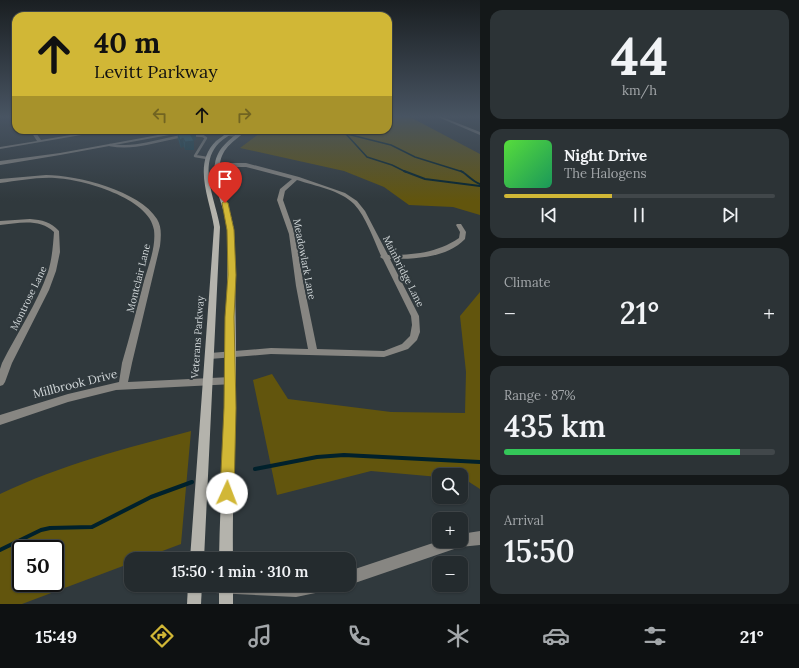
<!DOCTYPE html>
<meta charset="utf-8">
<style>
:root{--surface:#242b2e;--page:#2c3336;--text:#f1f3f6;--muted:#a3a7aa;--line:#41474a;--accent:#d1b736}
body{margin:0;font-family:Lora,serif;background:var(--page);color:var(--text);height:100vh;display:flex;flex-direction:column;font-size:15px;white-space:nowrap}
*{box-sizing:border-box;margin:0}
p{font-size:13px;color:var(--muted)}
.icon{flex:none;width:22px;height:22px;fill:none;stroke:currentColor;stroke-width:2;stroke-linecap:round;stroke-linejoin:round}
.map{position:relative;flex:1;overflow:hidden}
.drawer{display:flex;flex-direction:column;gap:10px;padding:10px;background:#141819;width:319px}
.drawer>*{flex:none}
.hud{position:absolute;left:12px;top:12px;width:380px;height:122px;border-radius:12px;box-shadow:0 1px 3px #0004,0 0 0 1px var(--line);background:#d1b736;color:#111;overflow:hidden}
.controls{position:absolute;left:432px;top:468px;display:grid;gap:8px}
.controls a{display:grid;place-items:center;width:36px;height:36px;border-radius:8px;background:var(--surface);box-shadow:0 1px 3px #0004,0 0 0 1px var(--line);font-size:20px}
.speed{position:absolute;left:12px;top:540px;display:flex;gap:8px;font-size:20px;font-weight:700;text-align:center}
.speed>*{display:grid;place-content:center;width:52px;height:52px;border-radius:50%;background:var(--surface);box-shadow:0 1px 3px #0004,0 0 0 1px var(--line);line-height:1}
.speed .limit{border:2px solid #111;border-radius:6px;background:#fff;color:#111}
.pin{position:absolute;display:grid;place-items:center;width:34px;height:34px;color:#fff;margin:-41px -17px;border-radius:50% 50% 50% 0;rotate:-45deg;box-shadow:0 0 4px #0007}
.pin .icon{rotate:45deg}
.me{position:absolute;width:44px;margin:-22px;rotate:2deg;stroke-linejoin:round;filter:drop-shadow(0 0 3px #0008)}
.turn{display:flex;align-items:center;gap:14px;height:84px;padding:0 16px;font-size:18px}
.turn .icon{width:52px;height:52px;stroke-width:2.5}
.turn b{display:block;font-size:28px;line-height:34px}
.lanes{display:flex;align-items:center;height:38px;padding:0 16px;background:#0003;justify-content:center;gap:20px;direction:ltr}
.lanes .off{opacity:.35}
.big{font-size:30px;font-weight:600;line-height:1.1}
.drawer .card{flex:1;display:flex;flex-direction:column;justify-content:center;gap:6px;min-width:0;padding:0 14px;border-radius:12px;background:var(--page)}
.drawer .dial{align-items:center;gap:0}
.dial b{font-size:52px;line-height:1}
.song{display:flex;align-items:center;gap:12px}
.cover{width:48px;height:48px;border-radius:6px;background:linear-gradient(135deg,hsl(110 70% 55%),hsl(150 70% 35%))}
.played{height:4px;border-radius:2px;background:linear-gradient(90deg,var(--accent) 40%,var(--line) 40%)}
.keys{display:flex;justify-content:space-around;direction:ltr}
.heat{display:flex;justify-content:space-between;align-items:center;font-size:22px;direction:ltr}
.charge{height:6px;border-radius:3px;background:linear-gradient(90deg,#34c759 87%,var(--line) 0)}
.trip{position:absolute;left:124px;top:552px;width:232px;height:40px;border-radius:12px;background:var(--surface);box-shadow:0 1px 3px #0004,0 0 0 1px var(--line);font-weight:600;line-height:40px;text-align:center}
.menu{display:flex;height:64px;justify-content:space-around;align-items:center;background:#0e1112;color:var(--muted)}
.menu .icon{width:28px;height:28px}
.menu .on{color:var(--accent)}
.menu b{font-size:18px;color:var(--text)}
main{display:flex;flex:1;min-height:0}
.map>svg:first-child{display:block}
</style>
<main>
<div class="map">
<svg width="480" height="604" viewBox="0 0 480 604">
<rect width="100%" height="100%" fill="#30393d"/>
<g fill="#62550d" fill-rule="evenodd">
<polygon points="388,117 410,117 480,154 480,215 453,207 409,205 384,187 344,171 240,148 264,130 388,130"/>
<polygon points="480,292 480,489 466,480 461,479 461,475 439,475 439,477 371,471 277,495 253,380 272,374 288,399 391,412 465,413 466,372 460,316"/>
<path d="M191,431L181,544L141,559H131V563L22,604H0V494C61,465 126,448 191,431ZM21,549H55V583H21Z"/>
</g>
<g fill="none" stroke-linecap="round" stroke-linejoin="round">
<g stroke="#00212c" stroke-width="1.5">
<polyline points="331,130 391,145 415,157 463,172"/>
<polyline points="346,134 367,157 392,165 406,172"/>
</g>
<g stroke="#00212c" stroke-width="2">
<polyline points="404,171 425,179 480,186"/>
<path d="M461,171C468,175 472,181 480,184"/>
</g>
<g stroke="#00212c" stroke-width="4">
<polyline points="255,469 317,457 344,455 480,462"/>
<polyline points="0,550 41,530 50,528 92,527 151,497 192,482"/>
</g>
<g stroke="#878682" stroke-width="2.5">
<polyline points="190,135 203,136 206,138 195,156 207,158"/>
<path d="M110,145C135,150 158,140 183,136"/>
</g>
<g fill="#878682" fill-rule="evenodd">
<polygon points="438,117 442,117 480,132 480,135"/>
<polygon points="30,130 34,130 41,140 100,130 110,130 0,149 0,147 37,141"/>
<path d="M246,163L299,177L345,193L357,201L365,211L388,255C413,255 437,253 459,238L460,232L456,225L457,224H461L466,232L465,239C447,258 415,259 390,259L419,316L420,332L417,340L408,349L384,357L271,354L210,359L207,358L205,356L207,354L210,353L271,348L308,349L296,286L289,234L277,200L280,189L292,179L246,167H217L214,165L217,163ZM297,180C315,186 340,190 354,204C366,217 374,240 381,256L380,257L383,259L411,316L412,325L410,336L402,344L384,351L317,349L304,286L295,234L283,200L285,191Z"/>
<path d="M46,175C77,175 140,191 157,219C162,227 161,237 160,246L132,363L128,382L231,377L234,378L236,381L234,384L116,390L68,402L0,425V415L68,394L119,382L122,363C130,336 137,308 144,281C149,264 156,247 154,230C150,198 82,179 55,178C36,177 18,181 0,183V179Z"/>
<path d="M30,219C42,220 51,222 59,231L60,252L56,271L49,290L12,363L5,382L3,385L0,386V369L2,363C17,333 37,304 48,272C52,259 53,246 54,232C40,218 18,223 0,225V221Z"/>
<polygon points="480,531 480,545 460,547 349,585 349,571 439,541 461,541 461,534"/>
<polygon points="188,585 332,585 330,590 296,597 195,592 190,590"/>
</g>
<polygon fill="#878682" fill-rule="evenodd" points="204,130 238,136 236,137 202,132 180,133 60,155 0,165 0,161 60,153 180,131"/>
<g fill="#b4b3ac" fill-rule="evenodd">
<path d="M231,130H236C231,135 224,138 219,143C197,165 216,201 220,227L204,559H190L214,227C210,199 192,164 216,141C221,137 226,134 231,130Z"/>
<path d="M242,130H247C236,140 222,147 220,164C217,189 234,211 234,235C235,280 236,326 236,371C236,434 232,496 233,559H219C220,496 225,434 226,371C227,326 227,281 228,235C228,211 211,189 215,164C217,148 230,139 242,130Z"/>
<polygon points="188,585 202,585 201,604 187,604"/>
<rect x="219" y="585" width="14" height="19"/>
</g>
</g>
<polygon fill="#1c5160" points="177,131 196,139 193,141 194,150 185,150 184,146 181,148 178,139"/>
<g fill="#16424e">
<polygon points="196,131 196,139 192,141 194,141 194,150 185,150 185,142 190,134"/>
<polygon points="183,138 184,146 181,148 180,140"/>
</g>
<polygon fill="#205e70" stroke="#16424e" points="177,131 196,131 190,134 194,141 185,142 183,138 180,140"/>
<linearGradient id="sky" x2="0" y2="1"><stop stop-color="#1a1f22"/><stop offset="0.58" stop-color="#485462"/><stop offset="1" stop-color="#485462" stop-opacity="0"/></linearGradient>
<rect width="480" height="201" fill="url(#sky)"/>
<polygon fill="#d1b736" stroke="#887723" points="225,201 228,203 234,230 236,275 234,317 236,408 234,493 232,497 227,499 222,497 220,493 224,408 225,317 228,275 227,230 222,203"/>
<g text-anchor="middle" stroke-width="4" stroke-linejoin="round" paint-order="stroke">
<g font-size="10" fill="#d2d8da" stroke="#30393d">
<text transform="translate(305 259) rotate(79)" y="4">Meadowlark Lane</text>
<text transform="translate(404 271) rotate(63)" y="4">Mainbridge Lane</text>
<text transform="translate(138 278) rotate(-76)" y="4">Montclair Lane</text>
<text transform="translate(28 298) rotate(-64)" y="4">Montrose Lane</text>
<text transform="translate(197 337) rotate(-86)" y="4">Veterans Parkway</text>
</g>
<g font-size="12" fill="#d2d8da" stroke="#30393d">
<text transform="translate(75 384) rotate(-14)" y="4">Millbrook Drive</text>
</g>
</g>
</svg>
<div class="controls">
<a><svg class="icon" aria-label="search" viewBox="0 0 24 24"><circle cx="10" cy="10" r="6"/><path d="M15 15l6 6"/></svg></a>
<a>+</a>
<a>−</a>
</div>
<div class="speed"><div class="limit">50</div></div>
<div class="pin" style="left:225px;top:203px;background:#d93025"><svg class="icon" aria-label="arrive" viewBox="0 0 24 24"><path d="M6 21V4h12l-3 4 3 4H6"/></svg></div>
<svg class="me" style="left:227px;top:493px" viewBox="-20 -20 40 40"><circle r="19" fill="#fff"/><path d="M0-13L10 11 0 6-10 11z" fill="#d1b736"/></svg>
<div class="trip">15:50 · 1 min · 310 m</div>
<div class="hud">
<div class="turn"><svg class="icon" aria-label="ahead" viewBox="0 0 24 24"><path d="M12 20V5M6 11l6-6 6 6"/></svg><div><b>40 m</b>Levitt Parkway</div></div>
<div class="lanes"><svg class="icon off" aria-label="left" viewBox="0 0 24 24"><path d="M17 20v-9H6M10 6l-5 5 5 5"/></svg><svg class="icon" aria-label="ahead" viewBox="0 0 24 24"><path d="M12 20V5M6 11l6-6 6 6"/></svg><svg class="icon off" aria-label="right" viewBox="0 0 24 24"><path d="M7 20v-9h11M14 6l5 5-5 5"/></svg></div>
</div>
</div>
<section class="drawer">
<div class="card dial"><b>44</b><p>km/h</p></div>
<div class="card">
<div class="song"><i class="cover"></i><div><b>Night Drive</b><p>The Halogens</p></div></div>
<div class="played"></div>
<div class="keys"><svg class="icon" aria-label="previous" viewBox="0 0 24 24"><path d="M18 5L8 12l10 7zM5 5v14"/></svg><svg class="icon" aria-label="pause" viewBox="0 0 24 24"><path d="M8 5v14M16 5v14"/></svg><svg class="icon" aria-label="next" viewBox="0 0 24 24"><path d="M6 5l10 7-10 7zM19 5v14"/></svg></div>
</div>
<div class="card"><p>Climate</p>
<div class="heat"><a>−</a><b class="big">21°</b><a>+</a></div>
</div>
<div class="card"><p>Range · 87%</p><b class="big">435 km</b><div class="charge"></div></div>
<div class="card"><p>Arrival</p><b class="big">15:50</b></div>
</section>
</main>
<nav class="menu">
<b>15:49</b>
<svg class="icon on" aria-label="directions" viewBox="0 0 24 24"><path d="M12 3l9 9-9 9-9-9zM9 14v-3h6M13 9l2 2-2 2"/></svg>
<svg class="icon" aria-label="music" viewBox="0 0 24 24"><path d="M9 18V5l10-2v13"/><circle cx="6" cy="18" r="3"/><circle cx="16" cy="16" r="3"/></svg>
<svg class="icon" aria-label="phone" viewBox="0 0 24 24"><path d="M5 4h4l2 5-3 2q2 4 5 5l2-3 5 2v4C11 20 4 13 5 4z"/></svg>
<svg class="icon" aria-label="climate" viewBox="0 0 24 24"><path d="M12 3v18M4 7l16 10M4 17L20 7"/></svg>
<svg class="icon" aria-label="car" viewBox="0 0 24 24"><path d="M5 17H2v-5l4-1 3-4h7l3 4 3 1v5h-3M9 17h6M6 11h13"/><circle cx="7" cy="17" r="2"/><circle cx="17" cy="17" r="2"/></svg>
<svg class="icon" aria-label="filters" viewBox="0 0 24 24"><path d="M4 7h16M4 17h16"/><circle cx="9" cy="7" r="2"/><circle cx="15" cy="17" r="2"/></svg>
<b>21°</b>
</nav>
